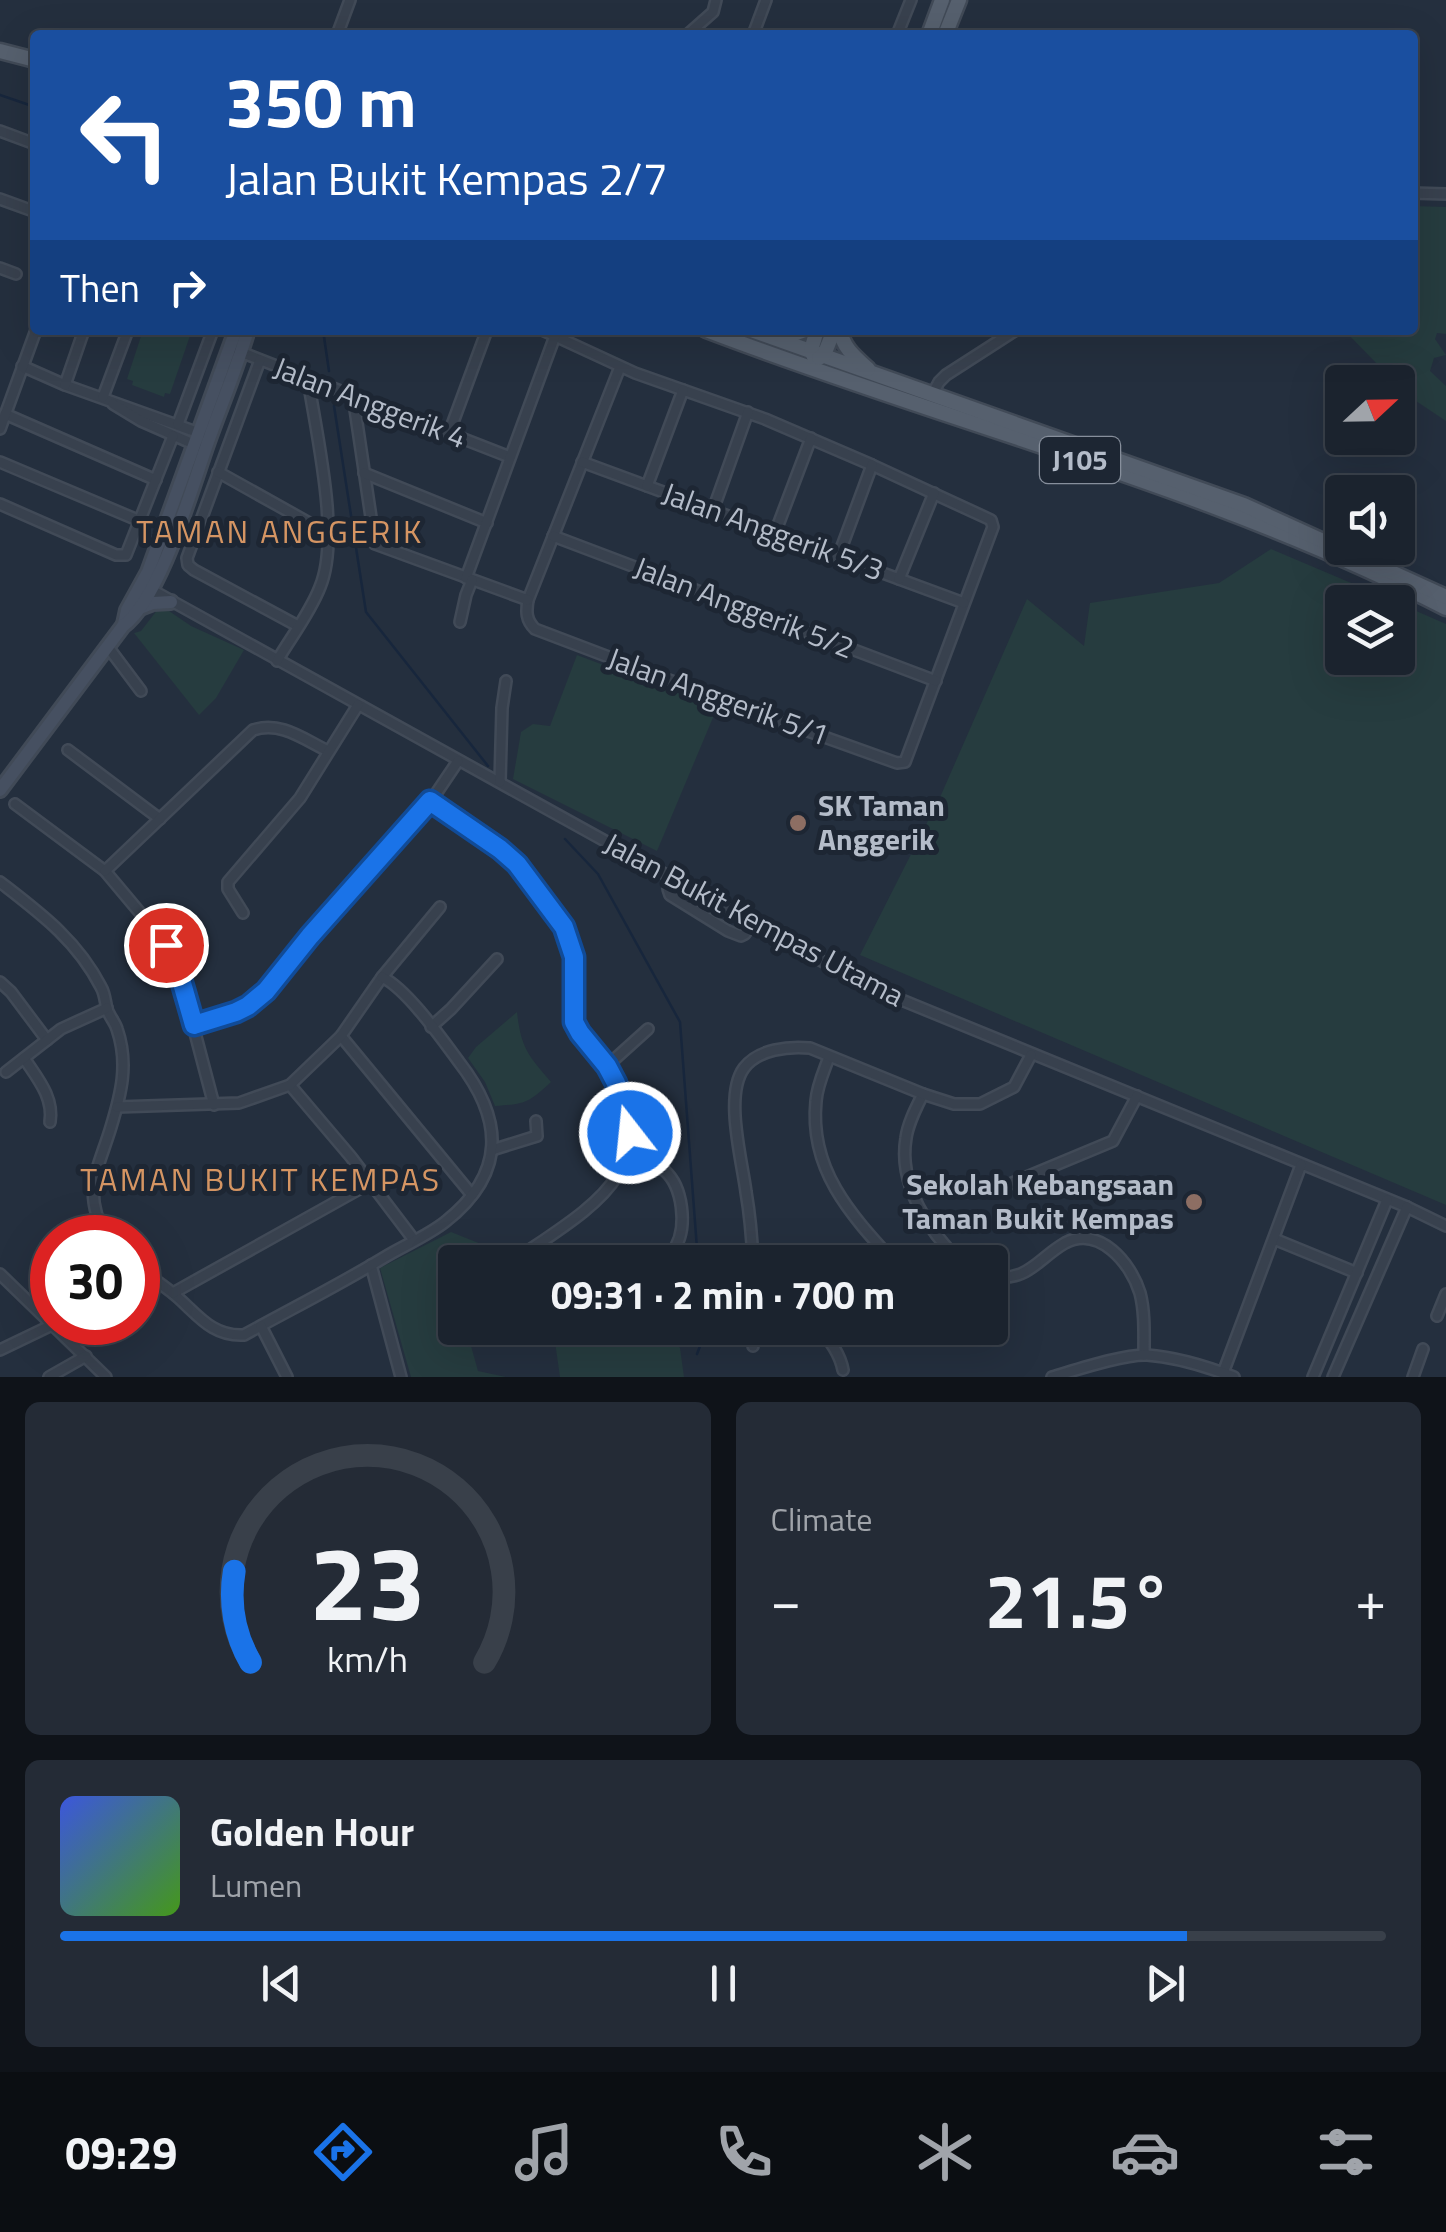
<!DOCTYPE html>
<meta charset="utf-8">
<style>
:root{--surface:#1b232e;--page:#242b36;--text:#f1f3f6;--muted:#a0a4aa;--line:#39404a;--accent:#1a73e8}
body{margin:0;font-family:"Titillium Web",sans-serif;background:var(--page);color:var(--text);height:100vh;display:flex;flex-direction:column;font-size:38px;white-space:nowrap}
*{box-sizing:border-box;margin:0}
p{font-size:32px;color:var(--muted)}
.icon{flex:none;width:55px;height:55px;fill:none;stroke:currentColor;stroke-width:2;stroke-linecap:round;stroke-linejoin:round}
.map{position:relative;height:1377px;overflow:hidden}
.side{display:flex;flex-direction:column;gap:25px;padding:25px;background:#0f1319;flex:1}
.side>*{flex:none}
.top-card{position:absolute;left:30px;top:30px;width:1388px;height:305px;border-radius:10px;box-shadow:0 10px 40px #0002,0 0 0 2px var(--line);background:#1a4fa0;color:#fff;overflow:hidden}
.needle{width:65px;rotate:68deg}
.fabs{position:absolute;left:1325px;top:365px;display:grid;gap:20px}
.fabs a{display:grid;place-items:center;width:90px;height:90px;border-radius:10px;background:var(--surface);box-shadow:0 10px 40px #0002,0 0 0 2px var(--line);font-size:50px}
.speed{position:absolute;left:30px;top:1215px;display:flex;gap:20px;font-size:50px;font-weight:700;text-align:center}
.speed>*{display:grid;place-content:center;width:130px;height:130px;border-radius:50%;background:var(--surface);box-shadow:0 10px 40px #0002,0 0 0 2px var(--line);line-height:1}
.speed .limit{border:15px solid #d22;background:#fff;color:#111}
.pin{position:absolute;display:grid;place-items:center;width:85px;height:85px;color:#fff;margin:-42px;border:5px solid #fff;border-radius:50%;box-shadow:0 2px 10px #0007}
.me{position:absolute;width:110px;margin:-55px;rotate:344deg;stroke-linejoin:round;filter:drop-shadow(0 0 8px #0008)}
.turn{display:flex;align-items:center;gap:35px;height:210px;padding:0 30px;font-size:45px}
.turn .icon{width:130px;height:130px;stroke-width:2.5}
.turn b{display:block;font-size:70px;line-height:85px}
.then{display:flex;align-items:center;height:95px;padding:0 30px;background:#0003;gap:20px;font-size:38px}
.big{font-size:75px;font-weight:700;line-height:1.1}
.side .card{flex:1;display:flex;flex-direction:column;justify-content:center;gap:15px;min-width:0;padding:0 35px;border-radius:15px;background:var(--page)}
.side .dial{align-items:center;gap:0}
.dial svg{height:260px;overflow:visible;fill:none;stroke:var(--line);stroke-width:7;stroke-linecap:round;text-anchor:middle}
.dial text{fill:var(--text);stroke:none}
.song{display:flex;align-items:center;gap:30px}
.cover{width:120px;height:120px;border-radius:15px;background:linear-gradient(135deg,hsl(230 70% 55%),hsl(100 70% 35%))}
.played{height:10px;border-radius:5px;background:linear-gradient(90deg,var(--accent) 85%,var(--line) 85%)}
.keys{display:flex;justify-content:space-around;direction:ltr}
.heat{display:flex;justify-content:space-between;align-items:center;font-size:55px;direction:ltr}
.side .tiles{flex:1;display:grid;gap:25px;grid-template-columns:1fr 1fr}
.card:last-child{grid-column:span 2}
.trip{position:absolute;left:438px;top:1245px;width:570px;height:100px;border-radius:10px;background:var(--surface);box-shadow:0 10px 40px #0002,0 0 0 2px var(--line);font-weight:700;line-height:100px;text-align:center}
.tab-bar{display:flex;height:160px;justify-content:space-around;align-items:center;background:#0b0e12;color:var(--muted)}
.tab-bar .icon{width:70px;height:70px}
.tab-bar .active{color:var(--accent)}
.tab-bar b{font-size:45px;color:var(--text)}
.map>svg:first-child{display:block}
</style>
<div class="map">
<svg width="1446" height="1377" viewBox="0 0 1446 1377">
<rect width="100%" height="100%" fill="#242f3e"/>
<g fill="#263c3f">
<polygon points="1413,206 1446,207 1446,334 1437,333 1435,339 1446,355 1434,358 1430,371 1446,386 1446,421 1398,389 1398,382 1391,382 1382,369 1344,330 1412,330"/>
<polygon points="143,330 192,330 170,394 165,393 164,397 132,385 133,381 127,379"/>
<polygon points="1271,549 1396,602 1342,602 1342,658 1398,658 1398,603 1446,624 1446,1205 860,955 941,795 1027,599 1084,646 1090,603 1219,583"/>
<polygon points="158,609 169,611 191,626 244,650 216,698 199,715 134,633 141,631"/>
<polygon points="577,655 717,708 657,851 513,779 521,732 533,724 550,726"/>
<path d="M517,1012C521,1048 528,1055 551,1082C528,1103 526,1104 495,1106L485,1082L468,1058L476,1047Z"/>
<polygon points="451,1232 491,1248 486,1262 455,1262 455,1328 466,1328 478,1371 506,1377 411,1377 380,1268"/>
<polygon points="553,1328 664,1328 680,1348 684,1377 560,1377"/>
</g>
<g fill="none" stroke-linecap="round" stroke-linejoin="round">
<g stroke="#17263c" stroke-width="2.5">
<polyline points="0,95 35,107"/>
<polyline points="323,330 329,371"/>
<polyline points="334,406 366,612 488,766"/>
<polyline points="565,839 598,874 680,1022 698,1262"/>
<polyline points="697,1354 702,1341 700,1328"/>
</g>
<g stroke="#414a57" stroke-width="14">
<g id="street">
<polyline points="337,35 350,0"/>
<polyline points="687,35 713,12 716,0"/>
<polyline points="753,35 766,0"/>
<polyline points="897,35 911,0"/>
<polyline points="0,131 35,144"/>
<polyline points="1412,193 1446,194"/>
<polyline points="0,199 33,211"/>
<polyline points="0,268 16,274"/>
<path d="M542,330L635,373L765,419L872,465L991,520L993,527L905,762L897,763L735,705L535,629C526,620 526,612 528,600L620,367"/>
<polyline points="238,351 510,457"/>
<polyline points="260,360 187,558 188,565 194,570 298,626"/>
<polyline points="22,366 65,385 202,434"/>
<polyline points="65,385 84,330"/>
<polyline points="932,395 939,382 946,375 1016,330"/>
<polyline points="353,396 375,544 528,600"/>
<polyline points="103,397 128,330"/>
<polyline points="113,404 141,421 198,446"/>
<polyline points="5,414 156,480"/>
<polyline points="178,424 213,330"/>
<polyline points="0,429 36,330"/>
<polyline points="449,433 487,330"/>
<polyline points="0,462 140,521"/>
<polyline points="582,462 964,603"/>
<polyline points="218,472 329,534"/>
<polyline points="364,473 487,523"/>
<polyline points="647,486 683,390"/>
<polyline points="0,504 116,555 126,555 173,436"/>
<polyline points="713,510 748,412"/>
<polyline points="775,533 811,438"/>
<polyline points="553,536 936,681"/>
<polyline points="838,557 872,465"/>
<polyline points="466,578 555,336"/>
<polyline points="899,579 934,493"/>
<polyline points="150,589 865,985 1407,1207 1446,1226"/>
<polyline points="460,622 466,595 472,580"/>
<polyline points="108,647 141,691"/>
<path d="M277,661C291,637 310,613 320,587C341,537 316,433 308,379"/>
<polyline points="68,750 160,819"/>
<polyline points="500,782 502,708 506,681"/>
<path d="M431,801C459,821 492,839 517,864C529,877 539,892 549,906C559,921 570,935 573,953C577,975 569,999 575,1022C580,1041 600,1054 610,1071C663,1165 599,1203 528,1251"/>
<polyline points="15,804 105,871 167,945 180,976 214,1105"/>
<path d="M105,871L253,730C281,721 303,739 328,751"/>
<polyline points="675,879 668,889 670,895 728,931 741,936 745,934 752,922"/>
<path d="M0,882C40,913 77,940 101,987C105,994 105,1001 107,1009C109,1016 115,1022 117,1029C129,1064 121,1094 111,1127C97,1173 82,1190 106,1238"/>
<polyline points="243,913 228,889 228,882 300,798 358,705"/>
<polyline points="0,982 11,992 47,1040"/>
<polyline points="194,1025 236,1012 266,991 310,936 431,801 458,761"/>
<polyline points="431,1027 451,1009 497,959"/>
<polyline points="341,1036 472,1195"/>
<path d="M829,1057C824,1071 817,1086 816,1101C809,1170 851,1215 894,1262"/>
<path d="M24,1058C37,1078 54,1097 50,1122"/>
<polyline points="607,1066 648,1029"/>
<polyline points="6,1072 61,1029 107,1008"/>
<polyline points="290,1085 351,1157 414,1240"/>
<path d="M923,1094C916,1108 908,1123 906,1138C898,1185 929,1232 961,1262"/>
<polyline points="117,1107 239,1103 290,1085 341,1036 382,977 440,907"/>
<polyline points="492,1150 537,1136 536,1121"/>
<path d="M628,1157C640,1161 655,1163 665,1171C683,1187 687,1226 676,1246C672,1253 664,1258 658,1262"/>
<polyline points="1000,1188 1113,1141 1137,1096"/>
<polyline points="1274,1239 1357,1273"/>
<path d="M753,1262C752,1239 750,1215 746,1192C742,1160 724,1095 744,1068C758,1049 789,1046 810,1048L923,1094L954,1104H980L1014,1087L1031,1055"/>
<polyline points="371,1265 401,1377"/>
<path d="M138,1268C148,1275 160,1283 170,1291C195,1310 209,1337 244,1335C291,1309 339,1285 385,1257C405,1245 427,1236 445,1222C506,1174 504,1120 459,1062C442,1039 407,989 382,977"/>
<polyline points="0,1274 106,1377"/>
<path d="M990,1276C1028,1283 1037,1259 1065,1243C1099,1225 1131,1263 1140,1293C1145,1312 1144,1334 1144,1355"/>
<polyline points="173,1293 370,1183"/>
<polyline points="1437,1316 1446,1294"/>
<polyline points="261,1326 287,1377"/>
<path d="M818,1328C829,1339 840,1354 843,1370"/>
<polyline points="753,1346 753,1328"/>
<polyline points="0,1350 52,1325"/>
<polyline points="1223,1373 1301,1165"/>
<polyline points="49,1377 86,1356"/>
<path d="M1052,1377C1076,1370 1124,1354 1147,1355C1175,1357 1208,1367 1234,1377"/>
<polyline points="1313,1377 1387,1200"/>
<polyline points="1333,1377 1407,1207"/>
<polyline points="1413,1377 1423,1349"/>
</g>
</g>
<g stroke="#414a57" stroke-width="18">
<g id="secondary">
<polyline points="140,608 153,603 171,602"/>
<polyline points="124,624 127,610 148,572 236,330"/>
<path d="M0,790L123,626C161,598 192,486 209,439C222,403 237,367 248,330"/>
</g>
</g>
<g stroke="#414a57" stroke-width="19">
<g id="primary">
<polyline points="929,35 942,0"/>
<polyline points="945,35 959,0"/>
<polyline points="0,51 35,60"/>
<path d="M706,330C952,424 1211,487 1446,608"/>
<polyline points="751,330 1244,505 1446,597"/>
<path d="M840,330C843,348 855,357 868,369"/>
<polyline points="778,334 794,334 805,330"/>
<polyline points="814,357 811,350 817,330"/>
<polyline points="819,358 824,355 834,330"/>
</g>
</g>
<use href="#street" stroke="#38414e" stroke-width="9"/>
<use href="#secondary" stroke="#465061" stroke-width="12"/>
<use href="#primary" stroke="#56606e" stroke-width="14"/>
</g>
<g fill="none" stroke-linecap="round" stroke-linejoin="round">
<g stroke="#114b97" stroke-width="25">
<polyline id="route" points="166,945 176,962 194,1025 236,1012 248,1006 266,991 310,936 430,801 500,849 517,864 564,927 574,957 574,1022 580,1033 607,1066 616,1083 630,1133"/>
</g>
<use href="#route" stroke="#1a73e8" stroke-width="18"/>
</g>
<g fill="#8d6e63" stroke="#1d2633" stroke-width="4">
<circle cx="798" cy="823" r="10"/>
<circle cx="1194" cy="1202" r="10"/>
</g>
<g text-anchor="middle" stroke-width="10" stroke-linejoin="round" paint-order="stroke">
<rect fill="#1d2633" stroke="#878f9c" stroke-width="2.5" x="1040" y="437" width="80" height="46" rx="8"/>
<g font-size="28" font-weight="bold" fill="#b4bcc9">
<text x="1080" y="470">J105</text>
</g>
<g font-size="30" fill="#b4bcc9" stroke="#1d2633">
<text transform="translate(370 403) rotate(21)" y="10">Jalan Anggerik 4</text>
<text transform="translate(773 532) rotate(20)" y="10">Jalan Anggerik 5/3</text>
<text transform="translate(744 608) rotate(21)" y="10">Jalan Anggerik 5/2</text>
<text transform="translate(718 697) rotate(20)" y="10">Jalan Anggerik 5/1</text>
<text transform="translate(754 920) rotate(28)" y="10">Jalan Bukit Kempas Utama</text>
</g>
<g font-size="30" font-weight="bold" fill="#b4bcc9" stroke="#1d2633" text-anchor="start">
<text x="818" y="816">SK Taman<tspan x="818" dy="34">Anggerik</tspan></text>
<text x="1174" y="1195" text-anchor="end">Sekolah Kebangsaan<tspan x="1174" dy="34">Taman Bukit Kempas</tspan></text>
</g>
<g font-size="32" letter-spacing="2.5" fill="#d59563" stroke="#1d2633">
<text x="280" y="543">TAMAN ANGGERIK</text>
<text x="261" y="1191">TAMAN BUKIT KEMPAS</text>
</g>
</g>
</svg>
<div class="fabs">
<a><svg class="needle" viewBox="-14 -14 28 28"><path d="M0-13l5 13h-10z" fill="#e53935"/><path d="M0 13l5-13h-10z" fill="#a0a4aa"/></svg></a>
<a><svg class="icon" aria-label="sound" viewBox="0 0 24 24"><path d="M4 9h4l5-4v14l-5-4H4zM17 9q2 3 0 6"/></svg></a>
<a><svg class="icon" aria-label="layers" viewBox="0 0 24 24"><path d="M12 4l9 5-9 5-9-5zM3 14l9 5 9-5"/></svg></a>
</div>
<div class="speed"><div class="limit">30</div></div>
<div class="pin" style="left:166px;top:945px;background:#d93025"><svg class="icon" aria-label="arrive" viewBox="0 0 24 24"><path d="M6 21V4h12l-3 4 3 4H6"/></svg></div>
<svg class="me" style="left:630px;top:1133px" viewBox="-20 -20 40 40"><circle r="17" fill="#1a73e8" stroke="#fff" stroke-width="3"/><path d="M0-11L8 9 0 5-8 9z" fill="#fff"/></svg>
<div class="trip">09:31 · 2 min · 700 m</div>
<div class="top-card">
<div class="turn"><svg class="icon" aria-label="left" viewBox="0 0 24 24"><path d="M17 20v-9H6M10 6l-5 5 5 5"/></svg><div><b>350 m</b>Jalan Bukit Kempas 2/7</div></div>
<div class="then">Then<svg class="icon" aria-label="right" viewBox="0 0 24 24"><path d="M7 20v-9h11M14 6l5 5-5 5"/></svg></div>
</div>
</div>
<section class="side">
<div class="tiles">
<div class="card dial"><svg viewBox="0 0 100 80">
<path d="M14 69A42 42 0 1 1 86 69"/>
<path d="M14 69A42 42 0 0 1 9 41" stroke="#1a73e8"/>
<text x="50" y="56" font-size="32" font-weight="700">23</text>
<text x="50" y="72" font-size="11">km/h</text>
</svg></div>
<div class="card"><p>Climate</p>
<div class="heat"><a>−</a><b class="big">21.5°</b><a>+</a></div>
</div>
<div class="card">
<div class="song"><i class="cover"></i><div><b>Golden Hour</b><p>Lumen</p></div></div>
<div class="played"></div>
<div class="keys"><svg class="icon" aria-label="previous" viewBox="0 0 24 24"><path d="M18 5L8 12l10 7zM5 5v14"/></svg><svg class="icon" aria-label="pause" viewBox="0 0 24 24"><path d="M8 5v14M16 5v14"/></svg><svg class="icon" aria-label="next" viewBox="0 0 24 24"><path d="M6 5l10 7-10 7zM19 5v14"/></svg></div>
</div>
</div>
</section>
<nav class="tab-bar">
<b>09:29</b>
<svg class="icon active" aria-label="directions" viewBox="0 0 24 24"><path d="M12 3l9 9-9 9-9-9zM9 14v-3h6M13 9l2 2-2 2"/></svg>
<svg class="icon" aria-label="music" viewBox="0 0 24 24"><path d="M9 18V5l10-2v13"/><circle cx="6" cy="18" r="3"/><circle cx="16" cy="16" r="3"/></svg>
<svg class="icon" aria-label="phone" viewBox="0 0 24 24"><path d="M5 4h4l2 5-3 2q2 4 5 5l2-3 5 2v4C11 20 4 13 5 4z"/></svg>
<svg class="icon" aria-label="climate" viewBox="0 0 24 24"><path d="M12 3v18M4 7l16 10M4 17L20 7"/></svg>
<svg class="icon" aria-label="car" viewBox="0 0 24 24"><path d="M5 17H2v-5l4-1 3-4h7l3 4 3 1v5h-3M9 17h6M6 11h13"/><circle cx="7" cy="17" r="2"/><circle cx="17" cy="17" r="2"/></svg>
<svg class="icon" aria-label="filters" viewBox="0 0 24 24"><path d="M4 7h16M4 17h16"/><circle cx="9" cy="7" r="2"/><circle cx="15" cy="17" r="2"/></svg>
</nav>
